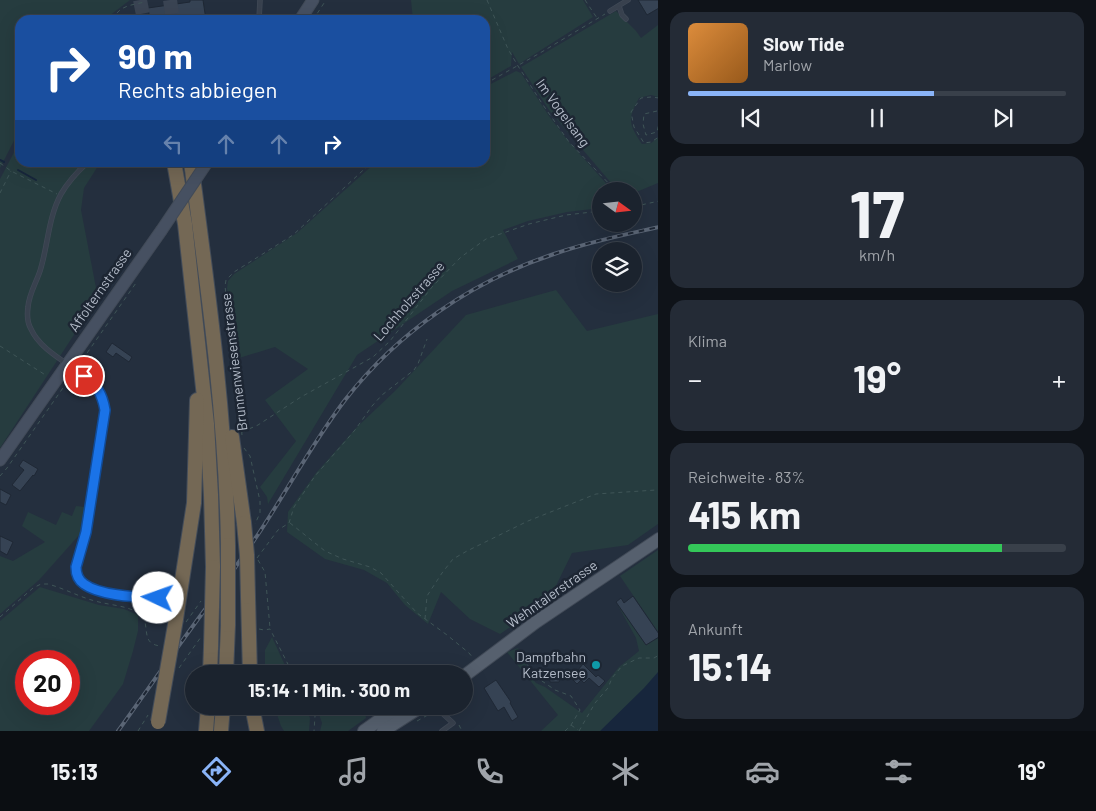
<!DOCTYPE html>
<html lang="de">
<meta charset="utf-8">
<style>
:root{--surface:#1b232e;--page:#242b36;--text:#f1f3f6;--muted:#a0a4aa;--line:#39404a;--accent:#8ab4f8}
body{margin:0;font-family:Barlow,sans-serif;background:var(--page);color:var(--text);height:100vh;display:flex;flex-direction:column;font-size:19px;white-space:nowrap}
*{box-sizing:border-box;margin:0}
p{font-size:16px;color:var(--muted)}
.icon{flex:none;width:28px;height:28px;fill:none;stroke:currentColor;stroke-width:2;stroke-linecap:round;stroke-linejoin:round}
.map{position:relative;flex:1;overflow:hidden}
.drawer{display:flex;flex-direction:column;gap:12px;padding:12px;background:#0f1319;width:438px}
.drawer>*{flex:none}
.guide{position:absolute;left:15px;top:15px;width:475px;height:152px;border-radius:15px;box-shadow:0 5px 20px #0002,0 0 0 1px var(--line);background:#1a4fa0;color:#fff;overflow:hidden}
.needle{width:32px;rotate:105deg}
.fabs{position:absolute;left:592px;top:182px;display:grid;gap:10px}
.fabs a{display:grid;place-items:center;width:50px;height:50px;border-radius:50%;background:var(--surface);box-shadow:0 5px 20px #0002,0 0 0 1px var(--line);font-size:25px}
.speed{position:absolute;left:15px;top:650px;display:flex;gap:10px;font-size:25px;font-weight:700;text-align:center}
.speed>*{display:grid;place-content:center;width:65px;height:65px;border-radius:50%;background:var(--surface);box-shadow:0 5px 20px #0002,0 0 0 1px var(--line);line-height:1}
.speed .limit{border:8px solid #d22;background:#fff;color:#111}
.pin{position:absolute;display:grid;place-items:center;width:42px;height:42px;color:#fff;margin:-21px;border:2px solid #fff;border-radius:50%;box-shadow:0 1px 5px #0007}
.me{position:absolute;width:55px;margin:-28px;rotate:273deg;stroke-linejoin:round;filter:drop-shadow(0 0 4px #0008)}
.turn{display:flex;align-items:center;gap:18px;height:105px;padding:0 20px;font-size:22px}
.turn .icon{width:65px;height:65px;stroke-width:2.5}
.turn b{display:block;font-size:35px;line-height:42px}
.lanes{display:flex;align-items:center;height:48px;padding:0 20px;background:#0003;justify-content:center;gap:25px;direction:ltr}
.lanes .off{opacity:.35}
.big{font-size:38px;font-weight:700;line-height:1.1}
.drawer .card{flex:1;display:flex;flex-direction:column;justify-content:center;gap:8px;min-width:0;padding:0 18px;border-radius:15px;background:var(--page)}
.drawer .dial{align-items:center;gap:0}
.dial b{font-size:65px;line-height:1}
.song{display:flex;align-items:center;gap:15px}
.cover{width:60px;height:60px;border-radius:8px;background:linear-gradient(135deg,hsl(30 70% 55%),hsl(30 70% 35%))}
.played{height:5px;border-radius:2px;background:linear-gradient(90deg,var(--accent) 65%,var(--line) 65%)}
.keys{display:flex;justify-content:space-around;direction:ltr}
.heat{display:flex;justify-content:space-between;align-items:center;font-size:28px;direction:ltr}
.charge{height:8px;border-radius:4px;background:linear-gradient(90deg,#34c759 83%,var(--line) 0)}
.trip{position:absolute;left:185px;top:665px;width:288px;height:50px;border-radius:25px;background:var(--surface);box-shadow:0 5px 20px #0002,0 0 0 1px var(--line);font-weight:700;line-height:50px;text-align:center}
.tab-bar{display:flex;height:80px;justify-content:space-around;align-items:center;background:#0b0e12;color:var(--muted)}
.tab-bar .icon{width:35px;height:35px}
.tab-bar .active{color:var(--accent)}
.tab-bar b{font-size:22px;color:var(--text)}
main{display:flex;flex:1;min-height:0}
.map>svg:first-child{display:block}
</style>
<main>
<div class="map">
<svg width="659" height="731" viewBox="0 0 659 731">
<rect width="100%" height="100%" fill="#242f3e"/>
<g fill="#263c3f" fill-rule="evenodd">
<polygon points="0,0 130,0 109,16 109,20 20,20 20,129 0,168"/>
<polygon points="411,0 583,0 593,17 519,64 512,52 511,66 485,81 485,20 413,20"/>
<path d="M616,11L636,31L641,38L658,25V97L651,95L639,98C627,120 629,124 642,144L651,143L658,138V183L634,193V191H618L549,110L521,67Z"/>
<polygon points="516,71 521,73 549,116 569,142 613,191 601,191 601,208 567,212 528,221 503,230 518,259 452,291 357,355 268,504 267,497 260,487 296,441 265,400 308,369 275,347 236,359 227,288 228,281 234,274 297,233 375,163 485,162 485,87"/>
<polygon points="20,141 20,162 100,163 84,188 81,210 98,298 0,448 0,179"/>
<polygon points="556,290 587,331 658,314 658,524 628,545 572,553 548,602 500,634 470,619 441,592 428,624 405,605 387,583 364,570 325,559 287,532 288,512 316,473 356,428 396,390 466,315"/>
<polygon points="76,506 85,507 80,534 39,580 0,614 0,556 13,561 45,542 22,526 28,512 56,525 62,512 72,516"/>
<polygon points="658,550 658,632 620,576"/>
<path d="M40,587L99,605L124,609L138,615V631L133,651L123,684L89,731H0V621ZM26,661H69V704H26Z"/>
<polygon points="616,602 646,645 657,637 658,639 658,731 541,731 558,715 507,652 518,648 526,661 526,671 536,683 545,687 582,713 619,667 639,651 636,638"/>
<polygon points="272,637 289,674 265,674 265,650"/>
<polygon points="274,706 305,706 310,718 309,731 284,731 281,726"/>
<polygon points="316,706 357,706 365,711 366,718 348,731 320,731 322,723"/>
</g>
<polygon fill="#17263c" points="658,672 658,731 600,731 644,688"/>
<g fill="none" stroke-linecap="round" stroke-linejoin="round">
<g stroke="#17263c" stroke-width="2">
<polyline points="0,160 4,162"/>
<polyline points="18,170 36,180"/>
</g>
</g>
<g fill="#364354" stroke="#1f2835">
<polygon points="190,0 203,0 206,20 150,20 148,8 190,2"/>
<polygon points="638,0 659,0 659,8 647,15"/>
<polygon points="112,343 132,357 129,362 116,353 113,357 106,352"/>
<polygon points="23,460 38,469 34,476 33,475 20,491 12,485 24,470 19,466"/>
<polygon points="0,489 11,495 6,505 0,502"/>
<polygon points="0,536 13,542 7,555 0,551"/>
<polygon points="633,596 659,634 659,637 646,645 616,602 621,598 624,603"/>
<polygon points="583,664 596,677 598,675 605,681 599,687 589,678 584,683 581,680 577,684 572,679 579,671 578,670"/>
<polygon points="555,671 559,673 560,680 559,682 550,682 550,672"/>
<polygon points="496,680 511,702 510,703 518,717 512,721 504,707 498,711 484,688"/>
</g>
<g fill="none" stroke-linecap="round" stroke-linejoin="round">
<g stroke="#3a4453" stroke-width="14" stroke-dasharray="14 7" stroke-linecap="butt">
<polyline points="140,0 144,20"/>
<polyline points="170,0 173,20"/>
</g>
<g stroke="#414a57" stroke-width="5.5">
<g id="lane">
<polyline points="619,6 622,15 626,19"/>
<polyline points="610,11 628,0"/>
<polyline points="259,20 260,0"/>
<path d="M88,162C77,172 68,182 61,194C48,218 48,246 40,271C36,283 29,294 28,307C27,314 27,322 31,329C44,359 95,372 103,399C105,407 104,414 103,422L86,532L76,567C76,574 78,579 84,584C98,594 146,600 163,597C169,596 173,593 177,590"/>
<polyline points="437,706 441,712 453,723 442,731"/>
</g>
</g>
<g stroke="#414a57" stroke-width="13">
<g id="secondary">
<polyline points="300,20 313,0"/>
<polyline points="0,460 161,231"/>
</g>
</g>
<g stroke="#414a57" stroke-width="14">
<g id="primary">
<polyline points="464,676 536,622 659,539"/>
<polyline points="364,731 388,714 402,706"/>
<polyline points="383,731 422,706"/>
</g>
</g>
<g stroke="#434c59" stroke-width="16">
<g id="highway">
<polyline points="174,162 185,224 207,424 211,495 213,567"/>
<path d="M191,162C208,290 226,417 228,545"/>
<polyline points="232,437 244,523"/>
<polyline points="248,597 250,674"/>
<polyline points="176,619 194,503 197,400"/>
<polyline points="210,674 211,647"/>
<polyline points="226,674 228,625"/>
<polyline points="252,706 257,731"/>
<polyline points="206,731 208,706"/>
<polyline points="221,731 223,706"/>
</g>
</g>
<g stroke="#3f5557" stroke-width="1" stroke-dasharray="4 4" stroke-linecap="butt">
<polyline points="487,0 508,49 518,66 543,105 569,142 616,191"/>
<polyline points="585,0 597,18"/>
<path d="M113,20C118,6 131,5 145,2"/>
<polyline points="313,20 326,0"/>
<polyline points="485,84 540,53 605,14"/>
<polyline points="659,98 651,97 641,98 631,112 634,127 644,143 651,142 659,137"/>
<polyline points="657,111 644,114 643,124 646,135 657,132 659,123"/>
<polyline points="0,163 11,171 57,194"/>
<polyline points="0,193 11,171"/>
<polyline points="634,204 641,205 659,201"/>
<polyline points="0,346 47,376"/>
<polyline points="78,366 136,283"/>
<polyline points="242,432 258,425 301,397 373,357 390,341 432,287 461,257 486,239 529,224 566,215 601,211"/>
<polyline points="242,435 225,286 226,280 234,272 293,235 372,162"/>
<polyline points="244,448 250,456 260,501 260,513 255,524"/>
<polyline points="0,476 7,468 72,375"/>
<polyline points="290,523 325,551 343,559 370,567 381,573 417,613 447,635 469,653 473,658"/>
<polyline points="257,558 278,530 289,523 294,507 315,476 355,430 372,406 382,395 414,370 418,364 427,339"/>
<polyline points="258,560 265,572 270,628"/>
<path d="M0,617L33,588L41,584H48C66,589 81,598 99,602C111,605 126,606 137,612C154,621 137,644 161,646"/>
<polyline points="425,619 427,596 442,573 453,559 467,551 528,521 596,494 656,490"/>
<polyline points="186,622 201,601"/>
<polyline points="259,629 264,630 270,629 293,674"/>
<polyline points="515,651 542,681 555,690 571,696 580,710 571,725 565,731"/>
<polyline points="179,668 201,637"/>
<polyline points="452,674 456,671"/>
<polyline points="464,688 468,685"/>
<polyline points="312,706 315,716 314,731"/>
<polyline points="417,721 435,711"/>
<polyline points="459,725 462,731"/>
<polyline points="571,725 578,730"/>
<polyline points="138,731 148,715"/>
<polyline points="579,731 595,703 608,688 612,678 622,666 639,658 654,658 659,655"/>
</g>
<use href="#lane" stroke="#38414e" stroke-width="4"/>
<use href="#secondary" stroke="#465061" stroke-width="11"/>
<use href="#primary" stroke="#56606e" stroke-width="12"/>
<use href="#highway" stroke="#746855" stroke-width="14"/>
<g stroke="#5a6575" stroke-width="4">
<path id="rail" d="M118,731C146,692 173,653 201,615C221,588 240,561 259,533C288,489 313,442 345,400C398,332 472,281 554,254C588,242 623,235 659,227"/>
</g>
<use href="#rail" stroke="#1d2633" stroke-width="2" stroke-dasharray="5.5" stroke-linecap="butt"/>
<g stroke="#414a57" stroke-width="13" stroke-linecap="butt">
<polyline id="secondary-bridge" points="161,231 206,164"/>
</g>
<g stroke="#434c59" stroke-width="16" stroke-linecap="butt">
<g id="highway-bridge">
<polyline points="244,523 247,555 248,597"/>
<polyline points="228,625 228,545"/>
<polyline points="211,647 213,567"/>
<polyline points="158,722 176,619"/>
</g>
</g>
<use href="#secondary-bridge" stroke="#465061" stroke-width="11"/>
<use href="#highway-bridge" stroke="#746855" stroke-width="14"/>
</g>
<g fill="none" stroke-linecap="round" stroke-linejoin="round">
<g stroke="#114b97" stroke-width="12">
<path id="route" d="M84,376C97,386 102,393 105,410L86,532L76,567C76,574 78,580 84,584C100,596 138,597 158,598"/>
</g>
<use href="#route" stroke="#1a73e8" stroke-width="9"/>
</g>
<circle fill="#0f9aa8" stroke="#1d2633" stroke-width="2" cx="596" cy="665" r="5"/>
<g text-anchor="middle" stroke-width="5" stroke-linejoin="round" paint-order="stroke">
<g font-size="14" fill="#b4bcc9" stroke="#1d2633">
<text transform="translate(563 113) rotate(54)" y="5">Im Vogelsang</text>
<text transform="translate(100 290) rotate(-55)" y="5">Affolternstrasse</text>
<text transform="translate(409 301) rotate(-49)" y="5">Lochholzstrasse</text>
<text transform="translate(234 362) rotate(-97)" y="5">Brunnenwiesenstrasse</text>
<text transform="translate(552 594) rotate(-35)" y="5">Wehntalerstrasse</text>
</g>
<g font-size="14" fill="#b4bcc9" stroke="#1d2633" text-anchor="end">
<text x="586" y="662">Dampfbahn<tspan x="586" dy="16">Katzensee</tspan></text>
</g>
</g>
</svg>
<div class="fabs">
<a><svg class="needle" viewBox="-14 -14 28 28"><path d="M0-13l5 13h-10z" fill="#e53935"/><path d="M0 13l5-13h-10z" fill="#a0a4aa"/></svg></a>
<a><svg class="icon" aria-label="layers" viewBox="0 0 24 24"><path d="M12 4l9 5-9 5-9-5zM3 14l9 5 9-5"/></svg></a>
</div>
<div class="speed"><div class="limit">20</div></div>
<div class="pin" style="left:84px;top:376px;background:#d93025"><svg class="icon" aria-label="arrive" viewBox="0 0 24 24"><path d="M6 21V4h12l-3 4 3 4H6"/></svg></div>
<svg class="me" style="left:158px;top:598px" viewBox="-20 -20 40 40"><circle r="19" fill="#fff"/><path d="M0-13L10 11 0 6-10 11z" fill="#1a73e8"/></svg>
<div class="trip">15:14 · 1 Min. · 300 m</div>
<div class="guide">
<div class="turn"><svg class="icon" aria-label="right" viewBox="0 0 24 24"><path d="M7 20v-9h11M14 6l5 5-5 5"/></svg><div><b>90 m</b>Rechts abbiegen</div></div>
<div class="lanes"><svg class="icon off" aria-label="left" viewBox="0 0 24 24"><path d="M17 20v-9H6M10 6l-5 5 5 5"/></svg><svg class="icon off" aria-label="ahead" viewBox="0 0 24 24"><path d="M12 20V5M6 11l6-6 6 6"/></svg><svg class="icon off" aria-label="ahead" viewBox="0 0 24 24"><path d="M12 20V5M6 11l6-6 6 6"/></svg><svg class="icon" aria-label="right" viewBox="0 0 24 24"><path d="M7 20v-9h11M14 6l5 5-5 5"/></svg></div>
</div>
</div>
<section class="drawer">
<div class="card">
<div class="song"><i class="cover"></i><div><b>Slow Tide</b><p>Marlow</p></div></div>
<div class="played"></div>
<div class="keys"><svg class="icon" aria-label="previous" viewBox="0 0 24 24"><path d="M18 5L8 12l10 7zM5 5v14"/></svg><svg class="icon" aria-label="pause" viewBox="0 0 24 24"><path d="M8 5v14M16 5v14"/></svg><svg class="icon" aria-label="next" viewBox="0 0 24 24"><path d="M6 5l10 7-10 7zM19 5v14"/></svg></div>
</div>
<div class="card dial"><b>17</b><p>km/h</p></div>
<div class="card"><p>Klima</p>
<div class="heat"><a>−</a><b class="big">19°</b><a>+</a></div>
</div>
<div class="card"><p>Reichweite · 83%</p><b class="big">415 km</b><div class="charge"></div></div>
<div class="card"><p>Ankunft</p><b class="big">15:14</b></div>
</section>
</main>
<nav class="tab-bar">
<b>15:13</b>
<svg class="icon active" aria-label="directions" viewBox="0 0 24 24"><path d="M12 3l9 9-9 9-9-9zM9 14v-3h6M13 9l2 2-2 2"/></svg>
<svg class="icon" aria-label="music" viewBox="0 0 24 24"><path d="M9 18V5l10-2v13"/><circle cx="6" cy="18" r="3"/><circle cx="16" cy="16" r="3"/></svg>
<svg class="icon" aria-label="phone" viewBox="0 0 24 24"><path d="M5 4h4l2 5-3 2q2 4 5 5l2-3 5 2v4C11 20 4 13 5 4z"/></svg>
<svg class="icon" aria-label="climate" viewBox="0 0 24 24"><path d="M12 3v18M4 7l16 10M4 17L20 7"/></svg>
<svg class="icon" aria-label="car" viewBox="0 0 24 24"><path d="M5 17H2v-5l4-1 3-4h7l3 4 3 1v5h-3M9 17h6M6 11h13"/><circle cx="7" cy="17" r="2"/><circle cx="17" cy="17" r="2"/></svg>
<svg class="icon" aria-label="filters" viewBox="0 0 24 24"><path d="M4 7h16M4 17h16"/><circle cx="9" cy="7" r="2"/><circle cx="15" cy="17" r="2"/></svg>
<b>19°</b>
</nav>
